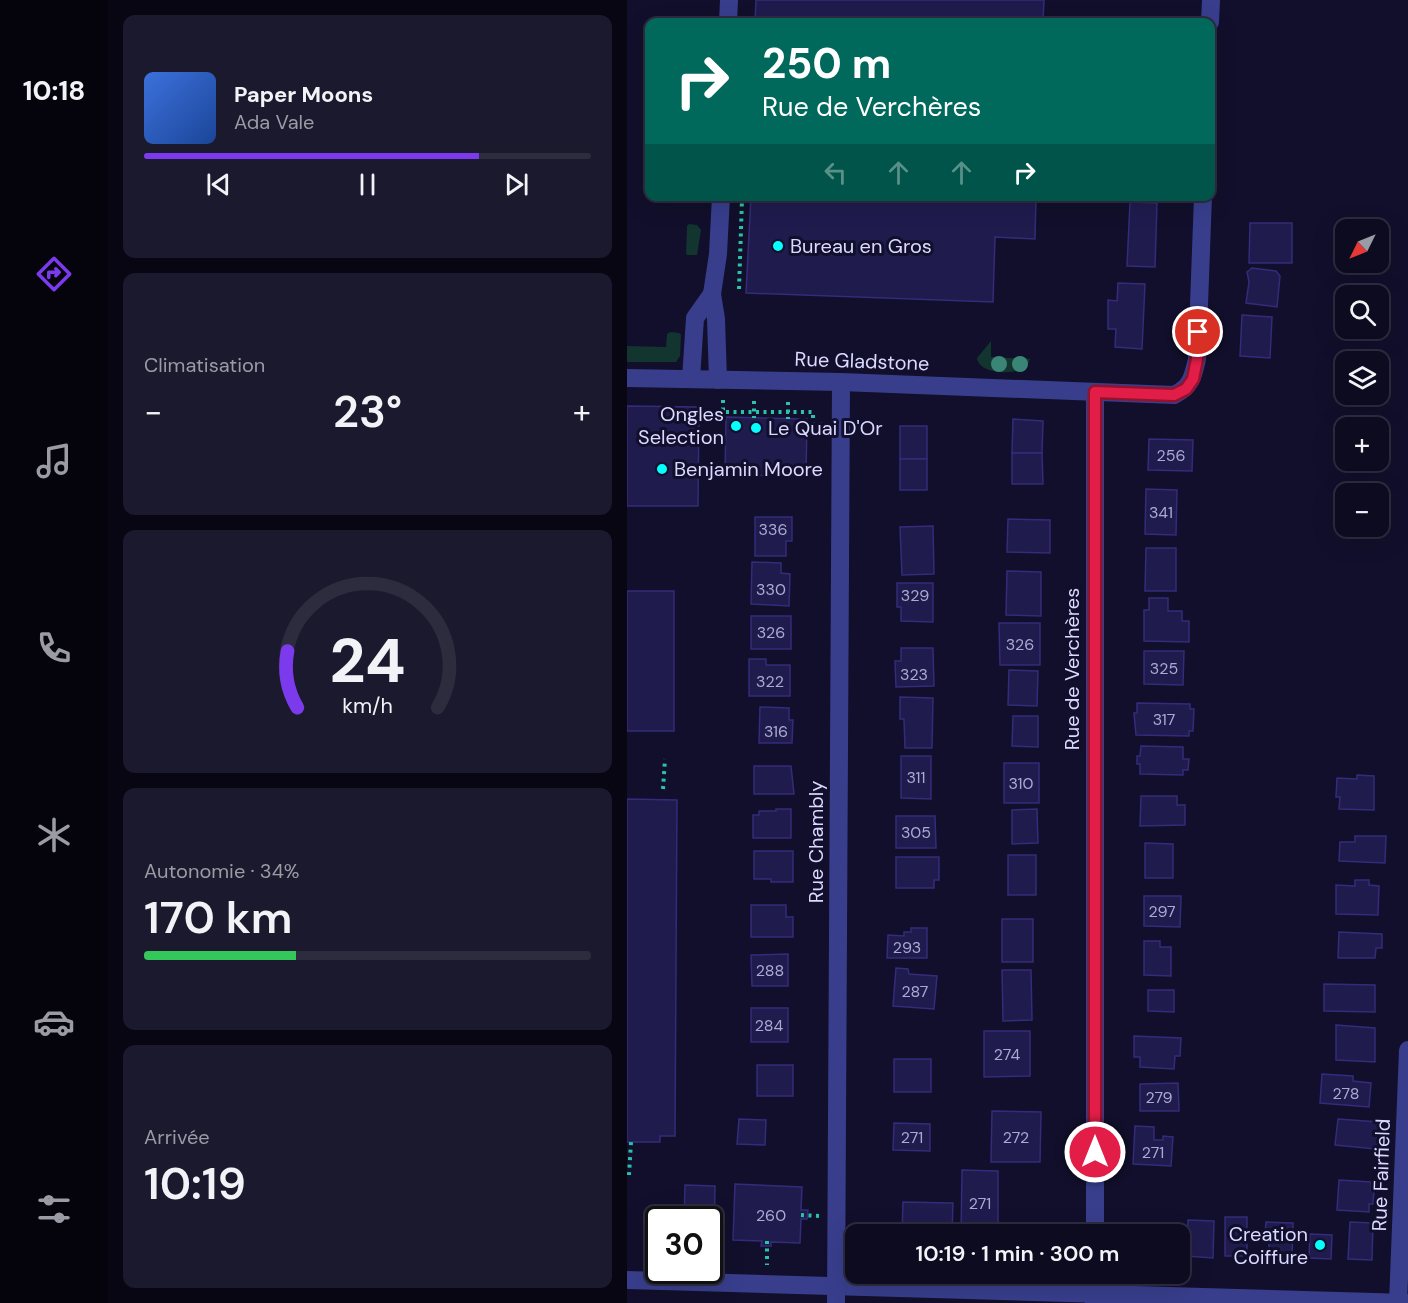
<!DOCTYPE html>
<html lang="fr">
<meta charset="utf-8">
<style>
:root{--surface:#0d0b20;--page:#1b192d;--text:#f1f3f6;--muted:#9a9ba5;--line:#2d2b3e;--accent:#7c3aed}
body{margin:0;font-family:"DM Sans",sans-serif;background:var(--page);color:var(--text);height:100vh;display:flex;flex-direction:column;font-size:22px;white-space:nowrap}
*{box-sizing:border-box;margin:0}
p{font-size:20px;color:var(--muted)}
.icon{flex:none;width:33px;height:33px;fill:none;stroke:currentColor;stroke-width:2;stroke-linecap:round;stroke-linejoin:round}
.map{position:relative;flex:1;overflow:hidden}
.details{display:flex;flex-direction:column;gap:15px;padding:15px;background:#070612;width:519px}
.details>*{flex:none}
.banner{position:absolute;left:18px;top:18px;width:570px;height:183px;border-radius:12px;box-shadow:0 6px 24px #0002,0 0 0 2px var(--line);background:#00695c;color:#fff;overflow:hidden}
.needle{width:39px;rotate:227deg}
.buttons{position:absolute;left:708px;top:219px;display:grid;gap:12px}
.buttons a{display:grid;place-items:center;width:54px;height:54px;border-radius:12px;background:var(--surface);box-shadow:0 6px 24px #0002,0 0 0 2px var(--line);font-size:30px}
.speed{position:absolute;left:18px;top:1206px;display:flex;gap:12px;font-size:30px;font-weight:700;text-align:center}
.speed>*{display:grid;place-content:center;width:78px;height:78px;border-radius:50%;background:var(--surface);box-shadow:0 6px 24px #0002,0 0 0 2px var(--line);line-height:1}
.speed .limit{border:3px solid #111;border-radius:9px;background:#fff;color:#111}
.pin{position:absolute;display:grid;place-items:center;width:51px;height:51px;color:#fff;margin:-26px;border:3px solid #fff;border-radius:50%;box-shadow:0 2px 6px #0007}
.me{position:absolute;width:66px;margin:-33px;rotate:0deg;stroke-linejoin:round;filter:drop-shadow(0 0 4px #0008)}
.turn{display:flex;align-items:center;gap:21px;height:126px;padding:0 18px;font-size:27px}
.turn .icon{width:78px;height:78px;stroke-width:2.5}
.turn b{display:block;font-size:42px;line-height:51px}
.lanes{display:flex;align-items:center;height:57px;padding:0 18px;background:#0003;justify-content:center;gap:30px;direction:ltr}
.lanes .off{opacity:.35}
.big{font-size:45px;font-weight:600;line-height:1.1}
.details .tile{flex:1;display:flex;flex-direction:column;justify-content:center;gap:9px;min-width:0;padding:0 21px;border-radius:12px;background:var(--page)}
.details .dial{align-items:center;gap:0}
.dial svg{height:156px;overflow:visible;fill:none;stroke:var(--line);stroke-width:7;stroke-linecap:round;text-anchor:middle}
.dial text{fill:var(--text);stroke:none}
.song{display:flex;align-items:center;gap:18px}
.cover{width:72px;height:72px;border-radius:9px;background:linear-gradient(135deg,hsl(220 70% 55%),hsl(220 70% 35%))}
.played{height:6px;border-radius:3px;background:linear-gradient(90deg,var(--accent) 75%,var(--line) 75%)}
.keys{display:flex;justify-content:space-around;direction:ltr}
.heat{display:flex;justify-content:space-between;align-items:center;font-size:33px;direction:ltr}
.charge{height:9px;border-radius:4px;background:linear-gradient(90deg,#34c759 34%,var(--line) 0)}
.trip{position:absolute;left:218px;top:1224px;width:345px;height:60px;border-radius:12px;background:var(--surface);box-shadow:0 6px 24px #0002,0 0 0 2px var(--line);font-weight:600;line-height:60px;text-align:center}
main{display:flex;flex:1;min-height:0}
.tabs{display:flex;flex-direction:column;width:108px;justify-content:space-around;align-items:center;background:#05040d;color:var(--muted)}
.tabs .icon{width:42px;height:42px}
.tabs .selected{color:var(--accent)}
.tabs b{font-size:27px;color:var(--text)}
.map>svg:first-child{display:block}
</style>
<main>
<nav class="tabs">
<b>10:18</b>
<svg class="icon selected" aria-label="directions" viewBox="0 0 24 24"><path d="M12 3l9 9-9 9-9-9zM9 14v-3h6M13 9l2 2-2 2"/></svg>
<svg class="icon" aria-label="music" viewBox="0 0 24 24"><path d="M9 18V5l10-2v13"/><circle cx="6" cy="18" r="3"/><circle cx="16" cy="16" r="3"/></svg>
<svg class="icon" aria-label="phone" viewBox="0 0 24 24"><path d="M5 4h4l2 5-3 2q2 4 5 5l2-3 5 2v4C11 20 4 13 5 4z"/></svg>
<svg class="icon" aria-label="climate" viewBox="0 0 24 24"><path d="M12 3v18M4 7l16 10M4 17L20 7"/></svg>
<svg class="icon" aria-label="car" viewBox="0 0 24 24"><path d="M5 17H2v-5l4-1 3-4h7l3 4 3 1v5h-3M9 17h6M6 11h13"/><circle cx="7" cy="17" r="2"/><circle cx="17" cy="17" r="2"/></svg>
<svg class="icon" aria-label="filters" viewBox="0 0 24 24"><path d="M4 7h16M4 17h16"/><circle cx="9" cy="7" r="2"/><circle cx="15" cy="17" r="2"/></svg>
</nav>
<section class="details">
<div class="tile">
<div class="song"><i class="cover"></i><div><b>Paper Moons</b><p>Ada Vale</p></div></div>
<div class="played"></div>
<div class="keys"><svg class="icon" aria-label="previous" viewBox="0 0 24 24"><path d="M18 5L8 12l10 7zM5 5v14"/></svg><svg class="icon" aria-label="pause" viewBox="0 0 24 24"><path d="M8 5v14M16 5v14"/></svg><svg class="icon" aria-label="next" viewBox="0 0 24 24"><path d="M6 5l10 7-10 7zM19 5v14"/></svg></div>
</div>
<div class="tile"><p>Climatisation</p>
<div class="heat"><a>−</a><b class="big">23°</b><a>+</a></div>
</div>
<div class="tile dial"><svg viewBox="0 0 100 80">
<path d="M14 69A42 42 0 1 1 86 69"/>
<path d="M14 69A42 42 0 0 1 9 40" stroke="#7c3aed"/>
<text x="50" y="56" font-size="32" font-weight="700">24</text>
<text x="50" y="72" font-size="11">km/h</text>
</svg></div>
<div class="tile"><p>Autonomie · 34%</p><b class="big">170 km</b><div class="charge"></div></div>
<div class="tile"><p>Arrivée</p><b class="big">10:19</b></div>
</section>
<div class="map">
<svg width="781" height="1303" viewBox="0 0 781 1303">
<rect width="100%" height="100%" fill="#110f2b"/>
<g fill="#123530">
<polygon points="62,224 70,225 74,230 70,255 60,255 59,253 60,226"/>
<polygon points="43,332 52,333 54,335 53,356 49,362 0,362 0,346 39,347 40,334"/>
<path d="M364,341V357L403,359L400,367C390,375 352,375 350,358Z"/>
</g>
<g fill="#1f1b4d" stroke="#332c7a" stroke-width="1.5">
<polygon points="129,0 417,0 416,22 128,22"/>
<polygon points="124,196 409,196 408,239 368,237 366,302 119,293"/>
<polygon points="503,202 530,203 528,267 500,266"/>
<polygon points="623,223 665,223 665,263 622,263"/>
<polygon points="625,268 649,271 653,276 650,307 619,303 622,282 620,272"/>
<polygon points="491,283 518,284 515,349 488,347 489,329 481,329 481,300 490,301"/>
<polygon points="615,315 645,317 643,358 613,356"/>
<polygon points="0,406 72,407 71,506 0,506"/>
<polygon points="99,417 180,419 179,476 98,475"/>
<polygon points="386,419 416,421 415,453 385,453"/>
<rect x="273" y="426" width="27" height="33"/>
<polygon points="522,439 566,440 565,471 521,470"/>
<polygon points="385,453 415,453 416,484 385,484"/>
<rect x="273" y="459" width="27" height="31"/>
<polygon points="519,489 550,490 549,535 518,534"/>
<polygon points="128,517 165,517 165,541 159,541 159,556 128,556"/>
<polygon points="381,519 423,520 423,553 380,552"/>
<polygon points="306,526 307,574 275,575 273,527"/>
<polygon points="519,548 549,548 549,591 518,591"/>
<polygon points="125,562 154,563 154,573 163,574 162,606 124,604"/>
<polygon points="380,571 414,572 414,616 379,615"/>
<polygon points="270,583 306,583 306,622 274,621 274,607 270,607"/>
<rect x="0" y="591" width="47" height="140"/>
<polygon points="522,598 541,598 541,611 555,611 555,621 562,621 562,642 517,641 517,610 522,610"/>
<rect x="124" y="616" width="40" height="33"/>
<polygon points="372,623 413,623 413,665 373,665"/>
<polygon points="274,648 306,648 307,686 269,687 268,661 274,661"/>
<polygon points="517,651 557,651 556,685 517,684"/>
<polygon points="122,659 139,659 139,665 163,665 163,696 122,696"/>
<polygon points="382,670 411,671 410,706 381,705"/>
<polygon points="273,697 306,698 305,748 278,748 277,719 273,719"/>
<polygon points="510,703 563,704 563,709 567,709 566,731 562,731 562,736 509,735 507,713 510,713"/>
<polygon points="133,707 162,708 162,720 166,720 165,743 132,743"/>
<polygon points="386,716 411,716 411,747 385,746"/>
<polygon points="514,746 556,747 556,759 562,759 561,770 556,770 556,775 513,774 513,764 510,764 510,756 513,756"/>
<polygon points="274,756 304,756 304,799 274,798"/>
<rect x="377" y="763" width="35" height="40"/>
<polygon points="127,766 164,766 167,794 127,794"/>
<polygon points="730,775 747,776 747,810 712,809 713,797 709,797 710,778 730,779"/>
<polygon points="514,796 550,796 550,805 558,805 558,825 513,826"/>
<polygon points="0,799 50,800 48,1136 33,1136 33,1142 0,1142"/>
<polygon points="149,809 164,809 164,838 126,838 126,815 132,815 132,811 149,811"/>
<polygon points="410,809 411,843 385,844 385,810"/>
<polygon points="269,816 308,816 309,848 269,848"/>
<polygon points="728,836 759,836 758,863 712,861 713,842 728,842"/>
<polygon points="518,843 546,844 546,878 518,878"/>
<polygon points="127,851 166,851 166,882 144,882 144,879 127,879"/>
<rect x="381" y="855" width="28" height="40"/>
<polygon points="269,857 312,857 312,880 307,880 307,888 269,888"/>
<polygon points="728,880 742,880 742,885 752,886 751,915 709,914 709,885 728,886"/>
<polygon points="517,896 554,896 553,927 517,926"/>
<polygon points="124,905 159,905 159,917 166,917 166,937 124,937"/>
<rect x="375" y="919" width="31" height="43"/>
<polygon points="284,928 300,928 300,958 260,958 261,935 277,936 277,932 284,932"/>
<polygon points="712,932 755,934 755,948 749,948 748,958 711,958"/>
<polygon points="517,941 533,941 533,947 544,947 544,976 517,975"/>
<polygon points="161,954 161,986 125,986 124,955"/>
<polygon points="269,968 281,969 282,974 310,976 307,1009 266,1006"/>
<polygon points="375,970 404,970 405,1020 376,1021"/>
<polygon points="697,984 748,985 748,1012 697,1011"/>
<polygon points="521,990 547,990 547,1012 521,1011"/>
<rect x="124" y="1008" width="37" height="34"/>
<polygon points="709,1025 748,1028 748,1062 709,1060"/>
<polygon points="357,1031 403,1031 403,1076 357,1077"/>
<polygon points="507,1036 554,1038 553,1056 548,1056 547,1069 513,1067 513,1057 507,1057"/>
<rect x="267" y="1059" width="37" height="33"/>
<rect x="130" y="1065" width="36" height="31"/>
<polygon points="695,1074 726,1076 726,1081 744,1083 742,1107 693,1103"/>
<polygon points="551,1083 552,1111 513,1111 513,1084"/>
<polygon points="365,1111 414,1112 413,1162 364,1162"/>
<polygon points="112,1119 139,1120 138,1145 110,1144"/>
<polygon points="711,1119 752,1122 749,1149 708,1145"/>
<polygon points="267,1123 303,1124 303,1151 266,1150"/>
<polygon points="508,1126 527,1127 527,1140 536,1140 536,1136 546,1137 544,1166 506,1164"/>
<polygon points="335,1170 371,1171 371,1234 334,1234"/>
<polygon points="712,1180 744,1182 744,1191 747,1191 746,1204 742,1204 742,1212 710,1210"/>
<polygon points="108,1184 175,1187 174,1210 181,1210 180,1219 174,1219 173,1243 144,1242 144,1246 134,1246 135,1241 106,1240"/>
<polygon points="58,1185 88,1186 87,1233 82,1233 82,1220 57,1220"/>
<polygon points="276,1202 326,1203 325,1234 275,1234"/>
<rect x="598" y="1217" width="22" height="39"/>
<polygon points="561,1220 587,1221 586,1258 559,1256"/>
<polygon points="639,1222 666,1223 665,1257 642,1257 642,1234 638,1234"/>
<polygon points="723,1222 746,1223 745,1260 721,1259"/>
<polygon points="500,1224 545,1226 544,1234 500,1234"/>
<polygon points="393,1227 422,1228 421,1234 393,1234"/>
<polygon points="683,1234 705,1235 704,1259 682,1258"/>
</g>
<g fill="none" stroke-linecap="round" stroke-linejoin="round">
<g stroke="#2ac2a9" stroke-width="4" stroke-dasharray="3 4.5" stroke-linecap="butt">
<polyline points="112,289 115,199"/>
<polyline points="96,400 96,412 186,412 186,424 195,424"/>
<polyline points="127,401 127,418"/>
<polyline points="161,402 161,419"/>
<polyline points="36,789 38,759"/>
<polyline points="2,1175 4,1142"/>
<polyline points="174,1215 193,1216"/>
<polyline points="140,1241 140,1265"/>
</g>
<g stroke="#383e8c" stroke-width="18">
<polyline points="101,22 102,0"/>
<polyline points="583,22 584,0"/>
<path d="M0,378L214,382L547,395C564,387 566,377 570,359L576,196"/>
<polyline points="64,379 68,318 85,294"/>
<polyline points="91,380 89,319 85,294 91,254 94,196"/>
<polyline points="468,1234 468,392"/>
<polyline points="0,1280 781,1303"/>
<polyline points="209,1303 214,382"/>
<polyline points="467,1303 467,1274"/>
<polyline points="771,1303 781,1050"/>
</g>
</g>
<g fill="#3b8577">
<circle cx="372" cy="364" r="8"/>
<circle cx="393" cy="364" r="8"/>
</g>
<g fill="none" stroke-linecap="round" stroke-linejoin="round">
<g stroke="#92132f" stroke-width="15">
<polyline id="route" points="468,1152 468,392 547,395 559,389 566,379 570,359 571,332"/>
</g>
<use href="#route" stroke="#e11d48" stroke-width="10"/>
</g>
<g fill="#05fffe" stroke="#110f2b" stroke-width="2">
<circle cx="151" cy="246" r="6"/>
<circle cx="109" cy="426" r="6"/>
<circle cx="129" cy="428" r="6"/>
<circle cx="35" cy="469" r="6"/>
<circle cx="693" cy="1245" r="6"/>
</g>
<g text-anchor="middle" stroke-width="6" stroke-linejoin="round" paint-order="stroke">
<g font-size="16" fill="#abaad2">
<text x="544" y="461">256</text>
<text x="534" y="518">341</text>
<text x="146" y="535">336</text>
<text x="144" y="595">330</text>
<text x="288" y="601">329</text>
<text x="144" y="638">326</text>
<text x="393" y="650">326</text>
<text x="537" y="674">325</text>
<text x="287" y="680">323</text>
<text x="143" y="687">322</text>
<text x="537" y="725">317</text>
<text x="149" y="737">316</text>
<text x="289" y="783">311</text>
<text x="394" y="789">310</text>
<text x="289" y="838">305</text>
<text x="535" y="917">297</text>
<text x="280" y="953">293</text>
<text x="143" y="976">288</text>
<text x="288" y="997">287</text>
<text x="142" y="1031">284</text>
<text x="380" y="1060">274</text>
<text x="719" y="1099">278</text>
<text x="532" y="1103">279</text>
<text x="285" y="1143">271</text>
<text x="389" y="1143">272</text>
<text x="526" y="1158">271</text>
<text x="353" y="1209">271</text>
<text x="144" y="1221">260</text>
</g>
<g font-size="20" fill="#dad9ff" stroke="#110f2b" text-anchor="start">
<text x="163" y="253">Bureau en Gros</text>
<text x="97" y="421" text-anchor="end">Ongles<tspan x="97" dy="23">Selection</tspan></text>
<text x="141" y="435">Le Quai D'Or</text>
<text x="47" y="476">Benjamin Moore</text>
<text x="681" y="1241" text-anchor="end">Creation<tspan x="681" dy="23">Coiffure</tspan></text>
</g>
<g font-size="20" fill="#dad9ff" stroke="#110f2b">
<text transform="translate(235 361) rotate(2)" y="7">Rue Gladstone</text>
<text transform="translate(445 669) rotate(-90)" y="7">Rue de Verchères</text>
<text transform="translate(189 842) rotate(-90)" y="7">Rue Chambly</text>
<text transform="translate(754 1175) rotate(-88)" y="7">Rue Fairfield</text>
</g>
</g>
</svg>
<div class="buttons">
<a><svg class="needle" viewBox="-14 -14 28 28"><path d="M0-13l5 13h-10z" fill="#e53935"/><path d="M0 13l5-13h-10z" fill="#9a9ba5"/></svg></a>
<a><svg class="icon" aria-label="search" viewBox="0 0 24 24"><circle cx="10" cy="10" r="6"/><path d="M15 15l6 6"/></svg></a>
<a><svg class="icon" aria-label="layers" viewBox="0 0 24 24"><path d="M12 4l9 5-9 5-9-5zM3 14l9 5 9-5"/></svg></a>
<a>+</a>
<a>−</a>
</div>
<div class="speed"><div class="limit">30</div></div>
<div class="pin" style="left:571px;top:332px;background:#d93025"><svg class="icon" aria-label="arrive" viewBox="0 0 24 24"><path d="M6 21V4h12l-3 4 3 4H6"/></svg></div>
<svg class="me" style="left:468px;top:1152px" viewBox="-20 -20 40 40"><circle r="17" fill="#e11d48" stroke="#fff" stroke-width="3"/><path d="M0-11L8 9 0 5-8 9z" fill="#fff"/></svg>
<div class="trip">10:19 · 1 min · 300 m</div>
<div class="banner">
<div class="turn"><svg class="icon" aria-label="right" viewBox="0 0 24 24"><path d="M7 20v-9h11M14 6l5 5-5 5"/></svg><div><b>250 m</b>Rue de Verchères</div></div>
<div class="lanes"><svg class="icon off" aria-label="left" viewBox="0 0 24 24"><path d="M17 20v-9H6M10 6l-5 5 5 5"/></svg><svg class="icon off" aria-label="ahead" viewBox="0 0 24 24"><path d="M12 20V5M6 11l6-6 6 6"/></svg><svg class="icon off" aria-label="ahead" viewBox="0 0 24 24"><path d="M12 20V5M6 11l6-6 6 6"/></svg><svg class="icon" aria-label="right" viewBox="0 0 24 24"><path d="M7 20v-9h11M14 6l5 5-5 5"/></svg></div>
</div>
</div>
</main>
